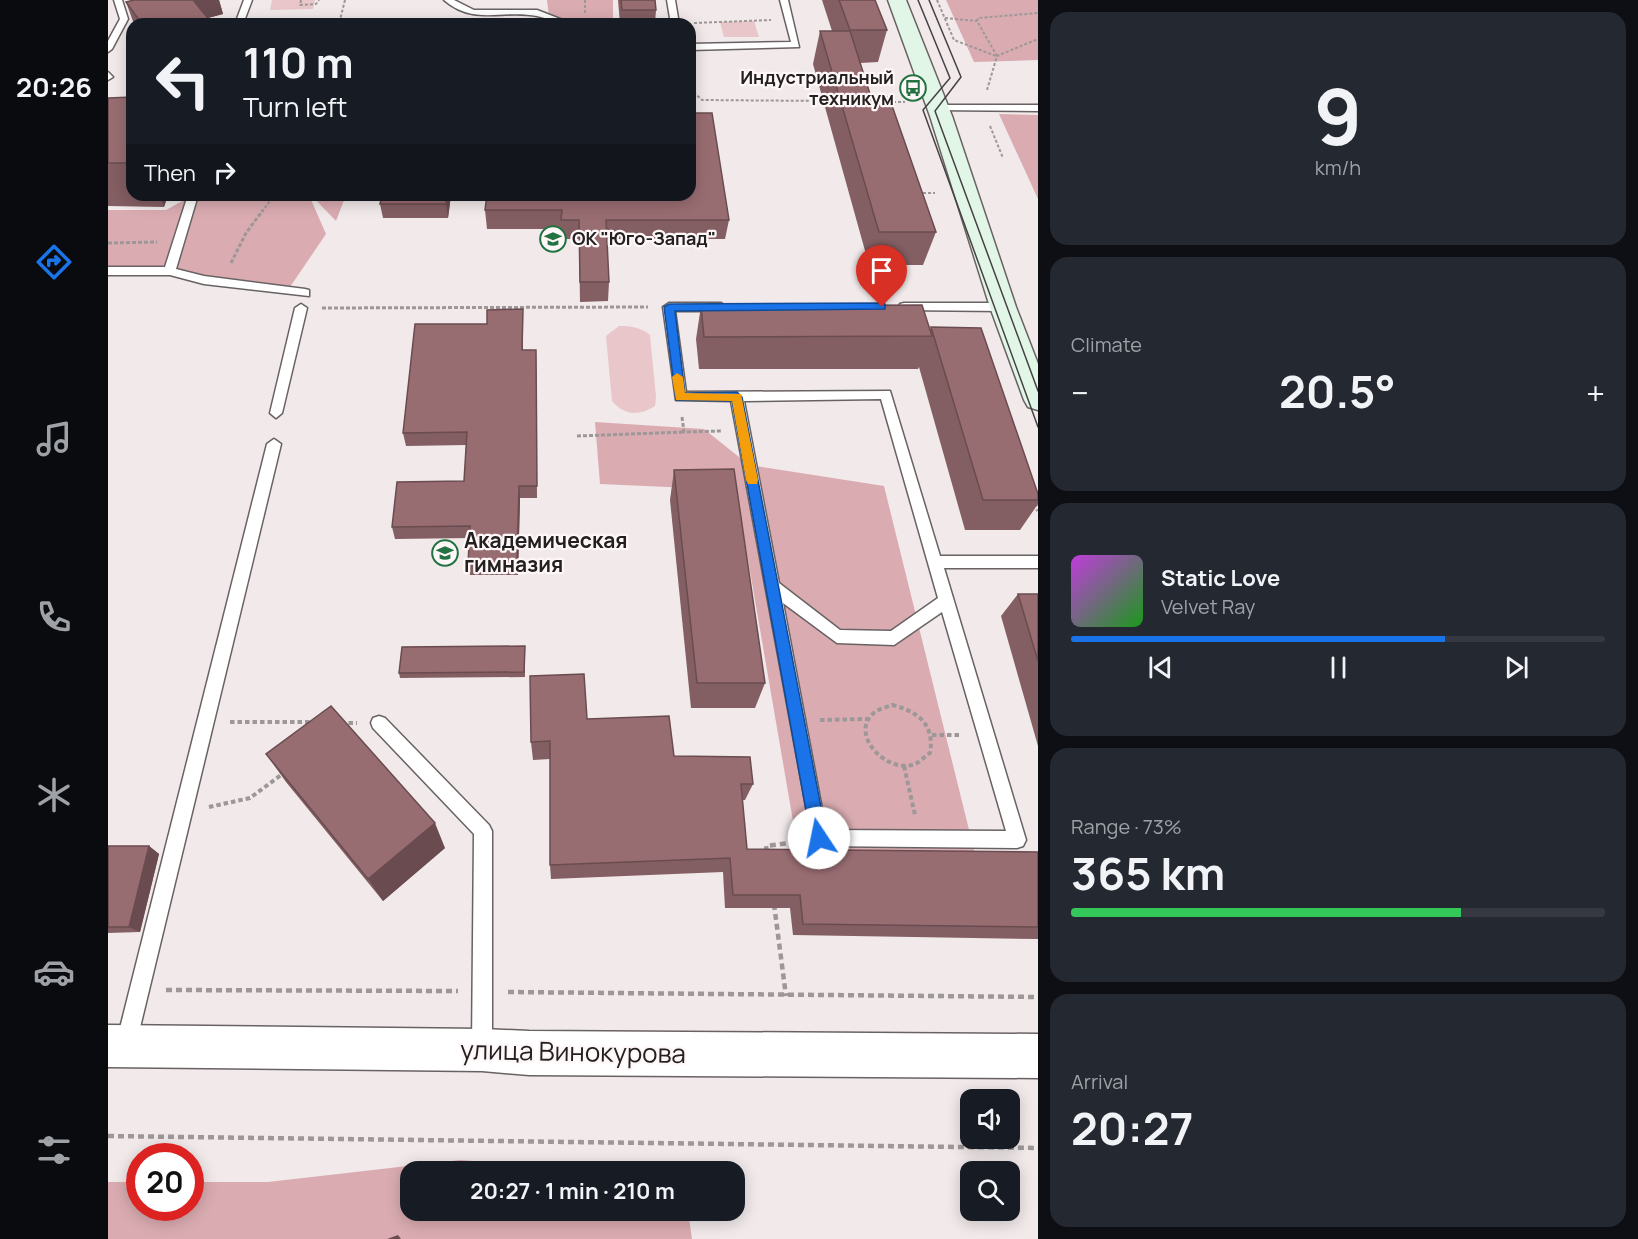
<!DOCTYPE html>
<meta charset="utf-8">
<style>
:root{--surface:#171b24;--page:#242831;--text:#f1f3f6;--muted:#9ea1a6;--line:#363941;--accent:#1a73e8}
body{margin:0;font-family:Manrope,sans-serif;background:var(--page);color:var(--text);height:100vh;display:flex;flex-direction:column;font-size:22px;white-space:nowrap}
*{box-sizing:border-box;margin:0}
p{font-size:20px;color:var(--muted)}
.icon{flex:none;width:33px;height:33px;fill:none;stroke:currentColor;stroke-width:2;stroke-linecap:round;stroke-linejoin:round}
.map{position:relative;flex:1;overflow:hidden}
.details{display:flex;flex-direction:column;gap:12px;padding:12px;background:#0d0f14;width:600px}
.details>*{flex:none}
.hud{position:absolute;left:18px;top:18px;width:570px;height:183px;border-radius:18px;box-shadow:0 3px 15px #0003;background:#171b24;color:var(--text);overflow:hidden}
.controls{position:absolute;left:852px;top:1089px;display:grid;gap:12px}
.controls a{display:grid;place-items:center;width:60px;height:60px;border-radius:12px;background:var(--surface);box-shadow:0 3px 15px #0003;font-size:30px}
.speed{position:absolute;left:18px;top:1143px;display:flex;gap:12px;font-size:30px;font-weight:700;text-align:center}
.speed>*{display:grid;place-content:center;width:78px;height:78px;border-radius:50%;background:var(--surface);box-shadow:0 3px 15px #0003;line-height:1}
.speed .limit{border:9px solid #d22;background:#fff;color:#111}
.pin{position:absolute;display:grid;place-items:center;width:51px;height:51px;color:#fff;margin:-62px -26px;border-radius:50% 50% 50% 0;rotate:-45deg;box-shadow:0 0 6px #0007}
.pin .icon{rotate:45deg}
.me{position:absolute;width:66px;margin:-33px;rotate:349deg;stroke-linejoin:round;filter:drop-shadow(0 0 4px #0008)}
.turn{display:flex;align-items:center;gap:21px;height:126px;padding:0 18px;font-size:27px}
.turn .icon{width:78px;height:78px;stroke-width:2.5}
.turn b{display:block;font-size:42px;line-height:51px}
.then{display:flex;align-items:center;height:57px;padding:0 18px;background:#0003;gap:12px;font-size:22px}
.big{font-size:45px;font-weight:700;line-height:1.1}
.details .widget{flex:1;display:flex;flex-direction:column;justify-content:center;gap:9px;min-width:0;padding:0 21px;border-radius:18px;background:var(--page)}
.details .dial{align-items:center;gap:0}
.dial b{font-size:78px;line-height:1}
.song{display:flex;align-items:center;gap:18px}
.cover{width:72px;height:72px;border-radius:9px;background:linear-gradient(135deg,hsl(290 70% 55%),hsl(120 70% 35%))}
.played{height:6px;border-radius:3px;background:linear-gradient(90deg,var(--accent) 70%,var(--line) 70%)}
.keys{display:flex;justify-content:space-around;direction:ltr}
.heat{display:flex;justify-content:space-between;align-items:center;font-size:33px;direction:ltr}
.charge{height:9px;border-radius:4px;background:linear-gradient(90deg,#34c759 73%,var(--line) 0)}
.trip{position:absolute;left:292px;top:1161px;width:345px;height:60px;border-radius:18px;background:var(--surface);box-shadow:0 3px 15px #0003;font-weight:700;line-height:60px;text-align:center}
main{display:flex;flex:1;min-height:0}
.dock{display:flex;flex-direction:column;width:108px;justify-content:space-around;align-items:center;background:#090b0e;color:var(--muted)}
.dock .icon{width:42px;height:42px}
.dock .on{color:var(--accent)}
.dock b{font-size:27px;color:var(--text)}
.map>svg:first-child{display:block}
</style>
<main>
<nav class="dock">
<b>20:26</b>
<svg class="icon on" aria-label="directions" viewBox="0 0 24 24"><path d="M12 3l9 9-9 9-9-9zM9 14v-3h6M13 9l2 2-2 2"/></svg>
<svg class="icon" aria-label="music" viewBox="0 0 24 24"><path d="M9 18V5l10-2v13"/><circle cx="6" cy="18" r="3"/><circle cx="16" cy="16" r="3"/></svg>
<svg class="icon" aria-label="phone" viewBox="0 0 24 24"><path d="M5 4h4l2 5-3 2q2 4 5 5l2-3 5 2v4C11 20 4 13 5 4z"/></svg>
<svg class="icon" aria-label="climate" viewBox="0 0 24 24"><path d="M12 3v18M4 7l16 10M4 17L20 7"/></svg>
<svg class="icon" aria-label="car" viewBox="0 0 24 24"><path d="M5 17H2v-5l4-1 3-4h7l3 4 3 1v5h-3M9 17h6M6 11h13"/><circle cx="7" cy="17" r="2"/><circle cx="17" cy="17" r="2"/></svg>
<svg class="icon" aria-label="filters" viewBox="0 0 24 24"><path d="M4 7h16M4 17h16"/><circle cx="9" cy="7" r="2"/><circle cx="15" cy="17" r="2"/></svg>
</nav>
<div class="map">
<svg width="930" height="1239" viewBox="0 0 930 1239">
<rect width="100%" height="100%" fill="#f1e9ea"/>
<g fill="#e8c6c9">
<polygon points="164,0 207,0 205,9 162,10"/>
<polygon points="646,21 651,37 616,37 612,22"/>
<path d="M511,326C523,326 532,327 542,335L548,397L547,406C531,416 517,416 504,401L498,336Z"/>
</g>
<g fill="#daacb1">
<polygon points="439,0 505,0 505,24 442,24"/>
<polygon points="838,0 930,0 930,60 866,62"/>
<polygon points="891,114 930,115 930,199"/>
<polygon points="85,195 201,195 218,234 182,287 0,268 0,210 58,210"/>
<polygon points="203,195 238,195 228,221"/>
<polygon points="487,422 596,429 641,465 776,486 867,854 690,850 628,490 492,484"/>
<polygon points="352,1160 468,1168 487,1171 303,1172 303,1210 580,1211 584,1239 0,1239 0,1182 31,1182 32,1208 82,1208 83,1182 160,1182"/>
</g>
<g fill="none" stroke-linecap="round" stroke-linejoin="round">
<g stroke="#696263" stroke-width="3">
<g id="service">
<polygon points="6,0 14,0 20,19 4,49 0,52 0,41 12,19"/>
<polygon points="136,0 144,0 135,24 127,24"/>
<path d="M336,0H346L366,10H429L465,24C452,24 442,19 429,16C395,9 366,26 336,0Z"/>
<polygon points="559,0 567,0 571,24 563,24"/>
<polygon points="672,0 680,0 691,47 582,50 582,44 683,42"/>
<polygon points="0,72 5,77 0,80"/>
<polygon points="830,105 930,105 930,111 827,110 825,108"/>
<polygon points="80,195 90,195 68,269 96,276 197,289 201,290 201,296 96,284 62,275 0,275 0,267 57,267"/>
<path d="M561,303H613L619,307L613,311H567L578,392L782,391L832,556H930V568H836L918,840L915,846L909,848L711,846L705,844L623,401L568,400L555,307ZM773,399L830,598L783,631L732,630L671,583L636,401ZM675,603L729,643L786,645L834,612L898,831L718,830Z"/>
<polygon points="796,303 895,303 901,307 895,311 792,310 792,304"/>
<polygon points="193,304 199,308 174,413 168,418 162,413 187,308"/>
<polygon points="166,439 173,444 28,1044 25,1051 18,1054 11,1051 8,1044 159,444"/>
<polygon points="271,716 277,718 381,825 384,831 384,1047 381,1054 374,1057 367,1054 364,1047 366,834 265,728 263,723 265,718"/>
</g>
</g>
<g stroke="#696263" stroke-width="3">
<polygon id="tertiary" points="0,1025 374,1029 421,1031 930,1034 930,1078 421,1075 374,1071 0,1067"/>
</g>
<g stroke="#696263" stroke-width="3">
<polygon id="secondary" points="780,0 798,0 844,116 908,307 930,364 930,410 920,407 916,400 882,307 822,116"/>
</g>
<g stroke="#9d9798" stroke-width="2" stroke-dasharray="3 2" stroke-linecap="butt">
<polyline points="193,0 192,5 208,4 211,0"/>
<polyline points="477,0 477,14"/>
<polyline points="829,0 846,40 888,56"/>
<polyline points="837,18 869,21"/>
<polyline points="586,23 663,20"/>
<polyline points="92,24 111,19"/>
<polyline points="210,24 232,20 237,0"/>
<polyline points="889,56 869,21 870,18 930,13"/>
<polyline points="582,89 594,100 718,101"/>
<polyline points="879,90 889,56 930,39"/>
<polyline points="780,102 797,102"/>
<polyline points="882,126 895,158"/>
<polyline points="810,193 827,193"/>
<polyline points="154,212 166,195"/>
</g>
<g stroke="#9d9798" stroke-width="3" stroke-dasharray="4 2" stroke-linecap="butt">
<polyline points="0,243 49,242"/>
<polyline points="123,263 138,233 155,210"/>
<polyline points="214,308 540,307"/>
<polyline points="574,417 576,432 613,431"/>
<polyline points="469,436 576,432"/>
</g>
<g stroke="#9d9798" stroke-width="4" stroke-dasharray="4.5 3" stroke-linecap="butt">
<polyline points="927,502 930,511"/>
<path d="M784,705C810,711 827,725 822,753C817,756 812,762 807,764C779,775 739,733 767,712C771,709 779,707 784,705Z"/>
<polyline points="712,720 759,719"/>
<polyline points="122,722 204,722"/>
<polyline points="233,723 249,723"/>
<polyline points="824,735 853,735"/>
<polyline points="796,766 807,815"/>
<polyline points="101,807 142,798 177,772"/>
</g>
<g stroke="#9d9798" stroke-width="4.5" stroke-dasharray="6 4" stroke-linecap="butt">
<polyline points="659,852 658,846 689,842"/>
<polyline points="666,904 678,996"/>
<polyline points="58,990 350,991"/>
<polyline points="400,992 930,997"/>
<polyline points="0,1136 930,1148"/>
</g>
<use href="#service" fill="#fff" fill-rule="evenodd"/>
<use href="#tertiary" fill="#fff" fill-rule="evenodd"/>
<use href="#secondary" fill="#e2f6e8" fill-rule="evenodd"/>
<g stroke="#454243" stroke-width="1.5">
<polyline points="810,0 842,78 815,110 930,427"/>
<polyline points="821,0 853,77 827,111 930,391"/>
</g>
</g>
<g fill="#835e62">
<polygon points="26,0 111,0 115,14 100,18 104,24 26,24 18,2"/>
<polygon points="510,0 547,0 548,10 547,24 512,24"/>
<polygon points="714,0 767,0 779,30 770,62 752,63 763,97 828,232 815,265 761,265 705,64 712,31 724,31"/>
<polygon points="24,97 24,195 60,195 56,207 0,206 0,98"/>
<polygon points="274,195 343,195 340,218 275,218 272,204"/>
<polygon points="379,195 621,220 617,239 499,239 501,282 500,301 472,302 471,239 453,239 453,229 379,229 377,210"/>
<polygon points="593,306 822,330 823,327 930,494 930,504 912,530 857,530 811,367 810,369 591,369 588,339"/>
<polygon points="415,309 415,350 428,350 429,498 412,498 410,575 362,575 360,564 362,538 287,539 284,527 356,481 358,445 298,446 295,433 379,324"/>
<polygon points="566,470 657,683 647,708 583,708 562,500"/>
<polygon points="910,594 930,594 930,746 893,616"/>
<polygon points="417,646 417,677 292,678 291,673"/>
<polygon points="479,719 566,756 645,784 637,800 634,800 639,849 930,852 930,939 685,935 682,908 617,908 615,872 443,879 442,865 442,759 425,760 423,742"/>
<polygon points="158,754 337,848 275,901 178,782"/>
<polygon points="0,846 41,846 51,854 32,932 0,933"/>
</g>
<g fill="#6a4c50">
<polygon points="54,0 111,0 115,14 77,24"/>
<polygon points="51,195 60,195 56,207"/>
<polygon points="339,195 343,195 340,218 338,204"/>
<polygon points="411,486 412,498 410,575 409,563"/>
<polygon points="327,823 337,848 275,901 260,879"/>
<polygon points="41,846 51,854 32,932 21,927"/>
<polygon points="290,1235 293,1239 279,1239"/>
</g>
<g fill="#986d72" stroke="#6a4c50" stroke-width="1.5">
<polygon points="26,0 85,0 103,22 96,24 34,24 18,2"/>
<polygon points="513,0 547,0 548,10 514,10"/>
<polygon points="731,0 767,0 779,30 742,30"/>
<polygon points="712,31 742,31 763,97 781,97 828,232 771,232"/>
<polygon points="24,97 24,163 0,163 0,98"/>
<polygon points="582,113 604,113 621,220 498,220 501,282 472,282 471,220 453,220 454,210 377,210 379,195 582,195"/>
<polygon points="274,195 339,195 338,204 272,204"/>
<polygon points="814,305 824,336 596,337 593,306"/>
<polygon points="415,309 414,350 428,350 429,486 411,486 409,563 360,564 362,526 284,527 289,482 356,481 359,432 295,433 307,324 379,324 379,310"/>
<polygon points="823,327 873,328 930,494 930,500 875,500"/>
<polygon points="626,469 657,683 589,683 566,470"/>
<polygon points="910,594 930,594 930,661"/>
<polygon points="417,646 416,672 291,673 294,647"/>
<polygon points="476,674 479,719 561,716 566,756 642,757 645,784 633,784 639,849 930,852 930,927 695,924 692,895 625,895 622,858 442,865 442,741 423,742 422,676"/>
<polygon points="223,706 327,823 260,879 158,754"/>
<polygon points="0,846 41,846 21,927 0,927"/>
</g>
<polygon fill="#1a73e8" stroke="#114b97" stroke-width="1.5" points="774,303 777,304 777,309 567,311 577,393 629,392 634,397 719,838 716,844 711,846 705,844 703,838 624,401 568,400 556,307 561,304"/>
<polygon fill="#f59e0b" points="569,373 575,377 577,393 633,394 650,480 649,484 640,484 638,480 624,401 568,400 564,377"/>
<defs>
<g id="bus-ring" transform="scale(1.35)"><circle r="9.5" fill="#fff7f7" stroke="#227242" stroke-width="1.5"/><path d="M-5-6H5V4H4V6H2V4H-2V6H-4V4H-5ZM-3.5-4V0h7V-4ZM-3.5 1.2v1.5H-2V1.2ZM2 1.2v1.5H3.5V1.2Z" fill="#227242"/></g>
<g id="school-ring" transform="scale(1.35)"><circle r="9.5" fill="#fff7f7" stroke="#227242" stroke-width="1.5"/><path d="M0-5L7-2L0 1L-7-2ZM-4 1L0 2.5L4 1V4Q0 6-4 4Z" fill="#227242"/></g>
</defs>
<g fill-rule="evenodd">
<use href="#bus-ring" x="805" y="88"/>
<use href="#school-ring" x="445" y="239"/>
<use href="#school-ring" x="337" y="553"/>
</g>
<g text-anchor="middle" stroke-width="4.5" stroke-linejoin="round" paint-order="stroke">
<g font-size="18" font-weight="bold" fill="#232021" stroke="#fff7f7" text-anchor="end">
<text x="786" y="84">Индустриальный<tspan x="786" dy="21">техникум</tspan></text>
<text x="464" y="245" text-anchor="start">ОК "Юго-Запад"</text>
</g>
<g font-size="21" font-weight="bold" fill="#232021" stroke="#fff7f7" text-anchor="start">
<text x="356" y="548">Академическая<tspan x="356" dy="24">гимназия</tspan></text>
</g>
<g font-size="26" fill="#232021" stroke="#fff7f7">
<text transform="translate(465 1052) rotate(1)" y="9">улица Винокурова</text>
</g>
</g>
</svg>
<div class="controls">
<a><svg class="icon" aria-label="sound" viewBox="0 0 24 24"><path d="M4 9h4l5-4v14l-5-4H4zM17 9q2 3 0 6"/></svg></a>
<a><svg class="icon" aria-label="search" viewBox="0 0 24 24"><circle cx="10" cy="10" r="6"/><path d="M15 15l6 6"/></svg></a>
</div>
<div class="speed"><div class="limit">20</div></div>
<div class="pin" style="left:774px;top:307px;background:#d93025"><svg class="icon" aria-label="arrive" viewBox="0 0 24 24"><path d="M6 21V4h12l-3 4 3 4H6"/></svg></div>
<svg class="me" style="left:711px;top:838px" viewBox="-20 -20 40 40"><circle r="19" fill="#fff"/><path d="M0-13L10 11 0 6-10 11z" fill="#1a73e8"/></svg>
<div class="trip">20:27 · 1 min · 210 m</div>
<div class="hud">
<div class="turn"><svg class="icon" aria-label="left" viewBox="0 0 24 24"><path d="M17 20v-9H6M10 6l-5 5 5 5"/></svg><div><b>110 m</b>Turn left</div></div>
<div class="then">Then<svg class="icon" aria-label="right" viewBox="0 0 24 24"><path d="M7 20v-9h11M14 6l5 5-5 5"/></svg></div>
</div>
</div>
<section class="details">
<div class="widget dial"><b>9</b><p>km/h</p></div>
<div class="widget"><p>Climate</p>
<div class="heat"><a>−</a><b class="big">20.5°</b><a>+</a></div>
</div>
<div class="widget">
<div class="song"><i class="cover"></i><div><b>Static Love</b><p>Velvet Ray</p></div></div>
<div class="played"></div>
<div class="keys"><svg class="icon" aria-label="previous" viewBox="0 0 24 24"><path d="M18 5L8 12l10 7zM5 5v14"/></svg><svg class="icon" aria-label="pause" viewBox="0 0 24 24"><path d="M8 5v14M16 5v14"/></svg><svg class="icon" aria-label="next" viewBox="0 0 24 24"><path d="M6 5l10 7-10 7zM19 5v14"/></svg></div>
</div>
<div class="widget"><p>Range · 73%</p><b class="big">365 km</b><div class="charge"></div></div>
<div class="widget"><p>Arrival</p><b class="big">20:27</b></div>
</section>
</main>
